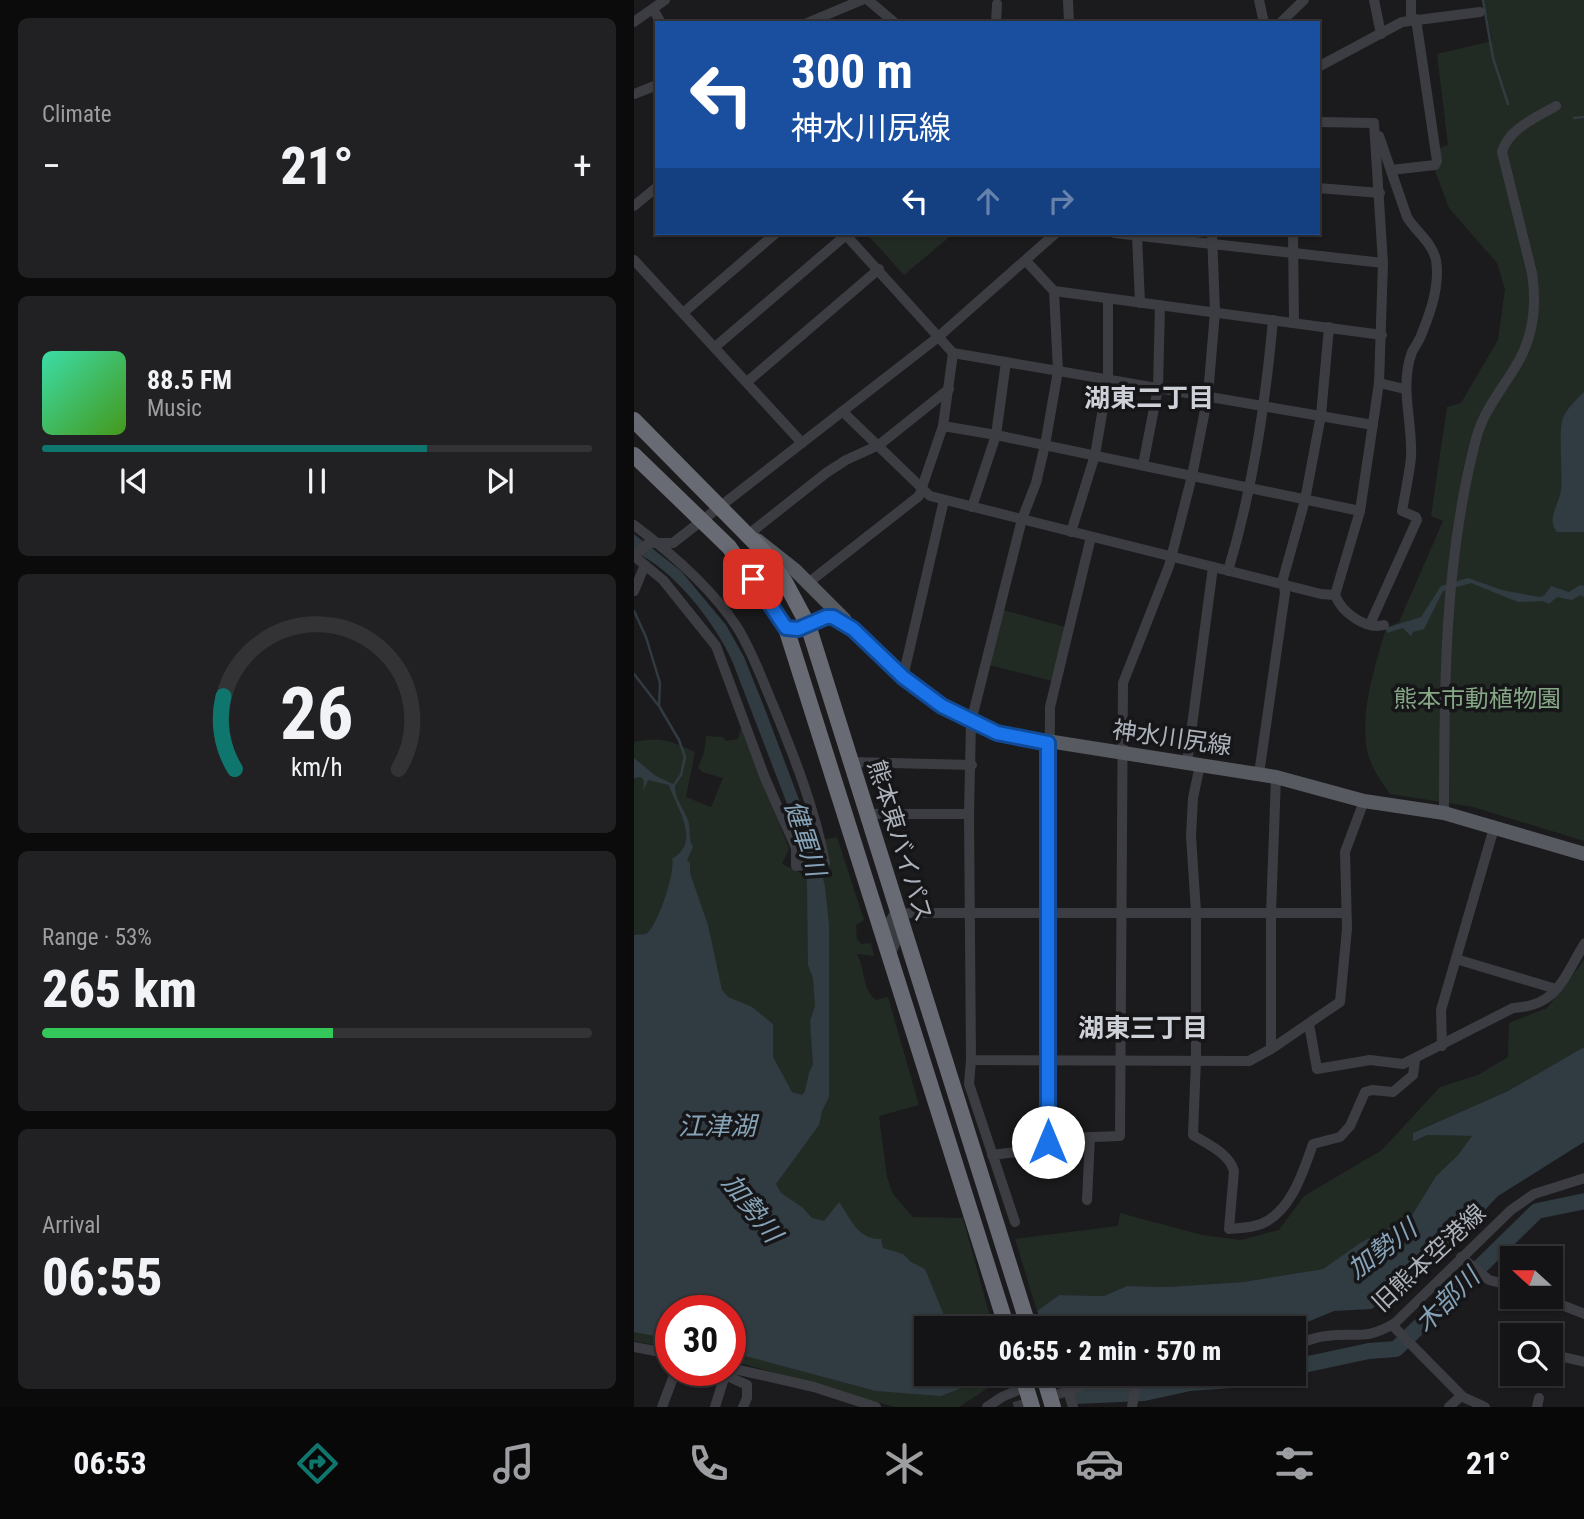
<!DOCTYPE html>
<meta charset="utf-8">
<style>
:root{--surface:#141416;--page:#212123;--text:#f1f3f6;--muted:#9d9ea1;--line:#333335;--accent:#0f766e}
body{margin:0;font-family:"Roboto Condensed","Noto Sans JP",sans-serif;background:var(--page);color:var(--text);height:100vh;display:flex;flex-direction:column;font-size:26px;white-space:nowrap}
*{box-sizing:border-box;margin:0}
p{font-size:23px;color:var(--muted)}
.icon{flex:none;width:38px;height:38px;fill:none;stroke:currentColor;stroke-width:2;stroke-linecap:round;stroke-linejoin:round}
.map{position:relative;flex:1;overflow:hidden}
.drawer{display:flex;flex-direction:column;gap:18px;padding:18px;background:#0b0b0c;width:634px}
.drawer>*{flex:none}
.guide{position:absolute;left:21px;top:21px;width:665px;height:214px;border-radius:0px;box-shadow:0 2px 5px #0004,0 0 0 2px var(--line);background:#1a4fa0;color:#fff;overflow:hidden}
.needle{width:46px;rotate:291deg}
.tools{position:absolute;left:866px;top:1246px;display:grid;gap:14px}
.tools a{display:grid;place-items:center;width:63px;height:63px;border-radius:0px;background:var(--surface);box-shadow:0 2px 5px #0004,0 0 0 2px var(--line);font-size:35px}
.speed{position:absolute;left:21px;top:1295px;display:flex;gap:14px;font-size:35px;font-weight:700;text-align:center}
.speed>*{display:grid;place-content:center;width:91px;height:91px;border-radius:50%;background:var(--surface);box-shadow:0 2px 5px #0004,0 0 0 2px var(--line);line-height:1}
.speed .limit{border:10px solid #d22;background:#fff;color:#111}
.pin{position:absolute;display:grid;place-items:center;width:60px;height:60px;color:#fff;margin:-30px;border-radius:14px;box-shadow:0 4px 10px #0006}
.me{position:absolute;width:77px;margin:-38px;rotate:0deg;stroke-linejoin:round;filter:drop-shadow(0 0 5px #0008)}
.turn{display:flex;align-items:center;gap:24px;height:147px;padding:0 21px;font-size:32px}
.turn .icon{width:91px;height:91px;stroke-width:2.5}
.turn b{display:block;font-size:49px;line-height:60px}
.lanes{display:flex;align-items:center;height:66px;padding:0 21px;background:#0003;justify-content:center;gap:35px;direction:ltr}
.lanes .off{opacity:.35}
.big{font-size:52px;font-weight:800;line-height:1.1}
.drawer .widget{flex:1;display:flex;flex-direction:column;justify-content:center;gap:10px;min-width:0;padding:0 24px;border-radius:10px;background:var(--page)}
.drawer .dial{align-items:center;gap:0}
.dial svg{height:182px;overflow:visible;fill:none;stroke:var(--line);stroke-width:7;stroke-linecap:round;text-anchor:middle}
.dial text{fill:var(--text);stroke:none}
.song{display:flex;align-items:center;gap:21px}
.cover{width:84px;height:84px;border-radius:10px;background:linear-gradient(135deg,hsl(160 70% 55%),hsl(100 70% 35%))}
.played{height:7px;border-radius:4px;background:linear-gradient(90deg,var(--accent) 70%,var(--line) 70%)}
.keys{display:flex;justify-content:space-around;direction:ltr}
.heat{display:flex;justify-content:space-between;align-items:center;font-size:38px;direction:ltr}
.charge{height:10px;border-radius:5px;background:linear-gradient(90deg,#34c759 53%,var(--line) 0)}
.trip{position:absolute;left:280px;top:1316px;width:392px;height:70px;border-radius:0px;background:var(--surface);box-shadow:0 2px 5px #0004,0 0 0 2px var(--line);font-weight:800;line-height:70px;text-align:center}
.tab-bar{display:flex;height:112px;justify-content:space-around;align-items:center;background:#080809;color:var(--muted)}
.tab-bar .icon{width:49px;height:49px}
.tab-bar .on{color:var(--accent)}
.tab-bar b{font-size:32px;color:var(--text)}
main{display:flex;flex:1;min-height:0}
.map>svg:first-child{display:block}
</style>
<main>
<section class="drawer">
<div class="widget"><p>Climate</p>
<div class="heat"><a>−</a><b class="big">21°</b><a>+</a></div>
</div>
<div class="widget">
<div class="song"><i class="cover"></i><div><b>88.5 FM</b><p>Music</p></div></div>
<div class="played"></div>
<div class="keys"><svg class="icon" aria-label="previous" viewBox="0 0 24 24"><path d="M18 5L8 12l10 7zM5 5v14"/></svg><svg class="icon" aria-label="pause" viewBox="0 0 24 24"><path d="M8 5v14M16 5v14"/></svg><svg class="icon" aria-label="next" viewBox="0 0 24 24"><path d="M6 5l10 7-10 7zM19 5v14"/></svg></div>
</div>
<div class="widget dial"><svg viewBox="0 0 100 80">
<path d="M14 69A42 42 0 1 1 86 69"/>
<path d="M14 69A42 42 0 0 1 9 37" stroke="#0f766e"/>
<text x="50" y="56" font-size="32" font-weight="700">26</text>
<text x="50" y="72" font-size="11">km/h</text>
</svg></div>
<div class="widget"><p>Range · 53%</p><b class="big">265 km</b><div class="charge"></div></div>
<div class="widget"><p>Arrival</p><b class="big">06:55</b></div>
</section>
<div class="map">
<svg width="951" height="1407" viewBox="0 0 951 1407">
<rect width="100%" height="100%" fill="#1b1b1d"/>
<g fill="#222b23">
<path d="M850,0H950V841L839,807L756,794C747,781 736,766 733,750C726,708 741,668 752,628L765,622L809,521L797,516L813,407L827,403L864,340L871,289L863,263L815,208L800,168L803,149L814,145L803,54L858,41Z"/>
<polygon points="232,233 320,233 270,275"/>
<polygon points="369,610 431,627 418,681 355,665"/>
<path d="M108,724L155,849L148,864L169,874L196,871L188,840L203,837L230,920L222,925L223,939L227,944L237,943L240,956L223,954C231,968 228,990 242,1000L254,997L285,1105L245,1116L253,1177L259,1194L279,1217L329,1218L359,1328H292V1374H367L366,1380L325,1407H260L96,1360V1311H37V1348L0,1341V742C27,736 36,741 61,752L52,797L77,807L89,778L68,772L64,767L70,753L72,736L89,737L92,741L104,739Z"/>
<polygon points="950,960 950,1047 874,1091 779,1133 780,1142 793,1135 839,1136 824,1155 802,1176 778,1215 726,1243 689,1269 609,1282 533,1287 493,1286 470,1296 425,1295 403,1311 381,1239 484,1226 486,1213 568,1235 607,1240 645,1230 670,1196 748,1150 806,1087 844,1075 874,1057 875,1023 913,1008"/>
</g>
<g fill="#303b42">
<path d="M950,392V532H923C912,519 925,505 927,490C929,473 924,431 929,418C933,408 943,399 950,392Z"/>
<path d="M0,534L47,571L92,625L110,657L129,704L181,842L191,887L195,924V1097L188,1111L185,1125L142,1184L147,1193L168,1207L178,1218L190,1221L205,1202C217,1219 224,1240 247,1239L249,1248L269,1254L277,1262L291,1269L314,1325L321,1328H292V1374H364L359,1376L307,1396L242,1391L96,1352V1311H37V1339L0,1332V935L12,934C23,928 42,871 38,859C68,841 43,809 35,785L14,780L9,791L10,781L7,777L0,778V758L22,776L41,785C40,798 49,807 53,818C58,828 53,837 59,847L53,860L56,863V873L74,925L88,990L94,997L118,1007L139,1024V1057L158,1092L168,1095L171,1091L175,1073L179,1064L176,1021L181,1006L179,978L174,965L173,884L171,858L165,835L99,663C83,625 39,568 0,552Z"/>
<polygon points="834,578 868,590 905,597 910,596 917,586 935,592 946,585 950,586 950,597 947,595 938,600 923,597 915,604 909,601 884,602 837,583 809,591 790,629 779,632 777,636 769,628 753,633 752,628 787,617 807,586"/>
<polygon points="950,1047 950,1142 864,1196 814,1249 738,1309 700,1311 659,1328 360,1328 403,1311 425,1295 470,1296 493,1286 533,1287 609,1282 689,1269 726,1243 778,1215 802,1176 824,1155 838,1136 793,1135 779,1142 779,1133 874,1091"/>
</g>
<polygon fill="#1b1b1d" points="402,1307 409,1328 360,1328 359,1325"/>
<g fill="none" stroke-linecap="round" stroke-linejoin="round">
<g stroke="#303b42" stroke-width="2.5">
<polyline points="849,0 859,58 874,104"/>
<polyline points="940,118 951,117"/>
<polyline points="0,611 12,637 26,683 25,706 45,740 51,757 47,775 40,785"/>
<polyline points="0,674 24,705"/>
</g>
<g stroke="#303b42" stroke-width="16">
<polyline points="660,1367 735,1351 762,1349 903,1211 951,1201"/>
<polyline points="441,1396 510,1393 556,1383 597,1380 631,1374"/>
</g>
<polyline stroke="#38393d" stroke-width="10" stroke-dasharray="10 5" stroke-linecap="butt" points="380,1407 431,1392"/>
<g stroke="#3c3d42" stroke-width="10">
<polyline points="234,0 261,23"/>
<polyline points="434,0 435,23"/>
<polyline points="625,0 630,23"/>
<polyline points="740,0 747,34"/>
<polyline points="777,0 777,20"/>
<polyline points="19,9 27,23"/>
<polyline points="0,22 31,0"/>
<polyline points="173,23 228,0"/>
<polyline points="362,23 363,4"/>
<polyline points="646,23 670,0"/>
<polyline points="684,67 768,22 846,12"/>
<polyline points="0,94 23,85"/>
<polyline points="757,170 801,165 803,161 782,19"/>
<polyline points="684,188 746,193"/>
<polyline points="0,206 23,187"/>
<polyline points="210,233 319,353 739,425"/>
<polyline points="480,233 749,263"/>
<polyline points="659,233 660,323"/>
<polyline points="503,235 506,303"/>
<polyline points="0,260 168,443"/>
<polyline points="392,261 420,291 424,371 411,445 402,483 388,519 337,722 335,814 337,1060 615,1061 637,1049 706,1002 713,929 711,852 730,801"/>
<polyline points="420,291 748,335"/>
<polyline points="49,313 142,233"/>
<polyline points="81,347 212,235"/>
<polyline points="113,382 245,269"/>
<polyline points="745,383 771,389"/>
<polyline points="209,412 296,496 687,594 701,595 726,511 745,383 749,263 740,123 684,122"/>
<polyline points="309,426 362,435 726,511"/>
<polyline points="509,465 524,388 526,305"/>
<polyline points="338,507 362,435 372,362"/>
<path d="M0,525C37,553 77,587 103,627C118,651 128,679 139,705C160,756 181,809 191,863L162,866V848L131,778L82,646L29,580L0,556"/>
<polyline points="437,532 461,455 474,379 474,299"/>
<polyline points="115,534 192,473 212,460 245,445 315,389"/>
<polyline points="457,537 416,707 413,1142 433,1138 486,1136 489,683 535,566 558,476 574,395 581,312 578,233"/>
<polyline points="0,555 15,543 39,543 303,338 422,233"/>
<path d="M594,571C619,488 631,406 639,320"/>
<polyline points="174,583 285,496 309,426 319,353"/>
<polyline points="0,591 11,565"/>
<path d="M701,595C708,613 732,630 750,625"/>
<path d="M736,624L783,520L782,517L768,511C771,494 775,476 777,458C779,422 765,387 778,352C781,346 786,340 788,333C797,311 806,285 802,260C798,242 782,232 773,217L745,136"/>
<polyline points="269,677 310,500"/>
<polyline points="217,762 338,765"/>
<polyline points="553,763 579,567"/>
<path d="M566,765L559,798L557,836L562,912V1060L559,1135C573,1144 595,1153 600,1171L595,1229C605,1228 617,1228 627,1224C657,1212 669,1172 679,1144L706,1137L716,1126L731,1092L738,1090L759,1092L779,1075L781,1060"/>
<polyline points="625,774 651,593 649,579 671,500 687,415 695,327"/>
<path d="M810,813C810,688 810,561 842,439C849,412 866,392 880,369C899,340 903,306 898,273L868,152C875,128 902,118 922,106"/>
<polyline points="233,814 335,814"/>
<polyline points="256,955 261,944 256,921 259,916 276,913 712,913"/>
<polyline points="822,959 922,989"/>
<path d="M675,1024L683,1069L736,1060L769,1064L879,1008C924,1006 929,978 951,943"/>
<polyline points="808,1046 807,1010 860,828"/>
<polyline points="637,1049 637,913 642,777"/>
<polyline points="337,1060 335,1084 381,1222"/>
<polyline points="358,1155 382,1152 413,1142"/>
<polyline points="453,1200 456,1137"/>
<polyline points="827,1257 855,1280 878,1286"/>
<polyline points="907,1297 951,1314"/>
<polyline points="758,1325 829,1397 851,1407"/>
<path d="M660,1345C670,1342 681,1337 692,1336C723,1332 731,1341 761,1323L877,1210L900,1194L951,1178"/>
<polyline points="0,1347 37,1354"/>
<polyline points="925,1356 951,1362"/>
<polyline points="96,1368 180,1387 242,1407"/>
<polyline points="93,1370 91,1375 113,1385 113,1398 109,1407"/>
<polyline points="490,1374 513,1374"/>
<polyline points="434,1390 439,1407"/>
<polyline points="431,1392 452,1384 502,1385 511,1374"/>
<polyline points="28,1407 42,1370"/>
<polyline points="81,1407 91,1375"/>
<polyline points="353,1407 368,1397 421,1374"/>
<polyline points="498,1407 502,1385"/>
<polyline points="815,1407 827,1396"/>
<polyline points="903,1407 905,1398"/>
</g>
<g stroke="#585a61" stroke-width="14">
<polyline points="123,540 161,570 211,620"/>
<path d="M152,628C171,630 186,616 198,617C220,621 263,673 283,689C307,708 335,722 363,733L642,777L730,801L810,813L951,854"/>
</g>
<g stroke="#686b73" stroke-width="16">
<polyline points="0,420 130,552 151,582 174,625 395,1328"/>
<polyline points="0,455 95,547 152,628 373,1328"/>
<polyline points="388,1374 398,1407"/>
<polyline points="409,1374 419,1407"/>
</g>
</g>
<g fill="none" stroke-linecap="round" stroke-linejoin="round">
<g stroke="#114b97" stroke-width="18">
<polyline id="route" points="119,579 152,628 164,629 192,617 199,617 219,629 269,677 308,706 363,733 414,743 414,1142"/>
</g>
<use href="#route" stroke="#1a73e8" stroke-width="12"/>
</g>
<g text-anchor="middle" stroke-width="7" stroke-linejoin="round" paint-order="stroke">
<g font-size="24" fill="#85a785" stroke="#161618">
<text x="843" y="707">熊本市動植物園</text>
</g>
<g font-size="24" fill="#adb3bc" stroke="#161618">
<text transform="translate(538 738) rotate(8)" y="8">神水川尻線</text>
<text transform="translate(266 841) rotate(73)" y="8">熊本東バイパス</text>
<text transform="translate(795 1258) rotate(-43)" y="8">旧熊本空港線</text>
</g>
<g font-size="26" font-weight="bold" fill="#ced1d8" stroke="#161618">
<text x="515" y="407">湖東二丁目</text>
<text x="509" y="1037">湖東三丁目</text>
</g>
<g font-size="26" font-style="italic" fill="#85a2b7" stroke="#161618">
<text transform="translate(171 838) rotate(72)" y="9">健軍川</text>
<text x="83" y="1135">江津湖</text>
<text transform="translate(118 1208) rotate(52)" y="9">加勢川</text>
<text transform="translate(748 1249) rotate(-37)" y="9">加勢川</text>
<text transform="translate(813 1300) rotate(-45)" y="9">木部川</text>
</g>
</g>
</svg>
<div class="tools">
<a><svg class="needle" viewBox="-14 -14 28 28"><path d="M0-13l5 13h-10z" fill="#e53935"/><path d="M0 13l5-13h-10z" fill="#9d9ea1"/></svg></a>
<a><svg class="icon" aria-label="search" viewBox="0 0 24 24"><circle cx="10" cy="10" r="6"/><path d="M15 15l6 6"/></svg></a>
</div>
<div class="speed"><div class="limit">30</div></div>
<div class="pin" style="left:119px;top:579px;background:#d93025"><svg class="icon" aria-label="arrive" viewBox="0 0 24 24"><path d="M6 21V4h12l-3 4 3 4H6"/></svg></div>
<svg class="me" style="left:414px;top:1142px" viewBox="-20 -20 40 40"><circle r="19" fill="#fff"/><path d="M0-13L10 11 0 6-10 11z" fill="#1a73e8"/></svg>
<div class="trip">06:55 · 2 min · 570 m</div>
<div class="guide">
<div class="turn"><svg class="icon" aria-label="left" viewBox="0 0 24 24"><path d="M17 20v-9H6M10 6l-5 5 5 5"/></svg><div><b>300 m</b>神水川尻線</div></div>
<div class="lanes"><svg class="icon" aria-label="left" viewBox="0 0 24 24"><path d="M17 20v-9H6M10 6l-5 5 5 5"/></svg><svg class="icon off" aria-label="ahead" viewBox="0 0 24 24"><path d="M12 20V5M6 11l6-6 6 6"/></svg><svg class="icon off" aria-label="right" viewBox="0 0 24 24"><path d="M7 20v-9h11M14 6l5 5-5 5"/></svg></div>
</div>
</div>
</main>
<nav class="tab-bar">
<b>06:53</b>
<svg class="icon on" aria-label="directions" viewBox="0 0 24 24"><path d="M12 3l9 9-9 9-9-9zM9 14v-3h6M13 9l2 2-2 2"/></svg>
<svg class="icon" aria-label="music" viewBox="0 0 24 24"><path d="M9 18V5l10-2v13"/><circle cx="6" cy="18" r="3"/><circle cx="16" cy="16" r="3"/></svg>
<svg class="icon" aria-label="phone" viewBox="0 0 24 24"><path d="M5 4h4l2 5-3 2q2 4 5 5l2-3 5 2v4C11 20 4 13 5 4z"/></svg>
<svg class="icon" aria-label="climate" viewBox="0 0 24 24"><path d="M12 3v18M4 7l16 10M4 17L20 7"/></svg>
<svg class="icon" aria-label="car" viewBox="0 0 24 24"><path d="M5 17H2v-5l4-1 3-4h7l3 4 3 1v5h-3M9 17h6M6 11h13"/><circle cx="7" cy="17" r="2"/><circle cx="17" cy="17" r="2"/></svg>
<svg class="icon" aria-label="filters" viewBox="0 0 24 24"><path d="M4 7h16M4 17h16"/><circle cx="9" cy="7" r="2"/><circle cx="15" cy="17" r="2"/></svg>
<b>21°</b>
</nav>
